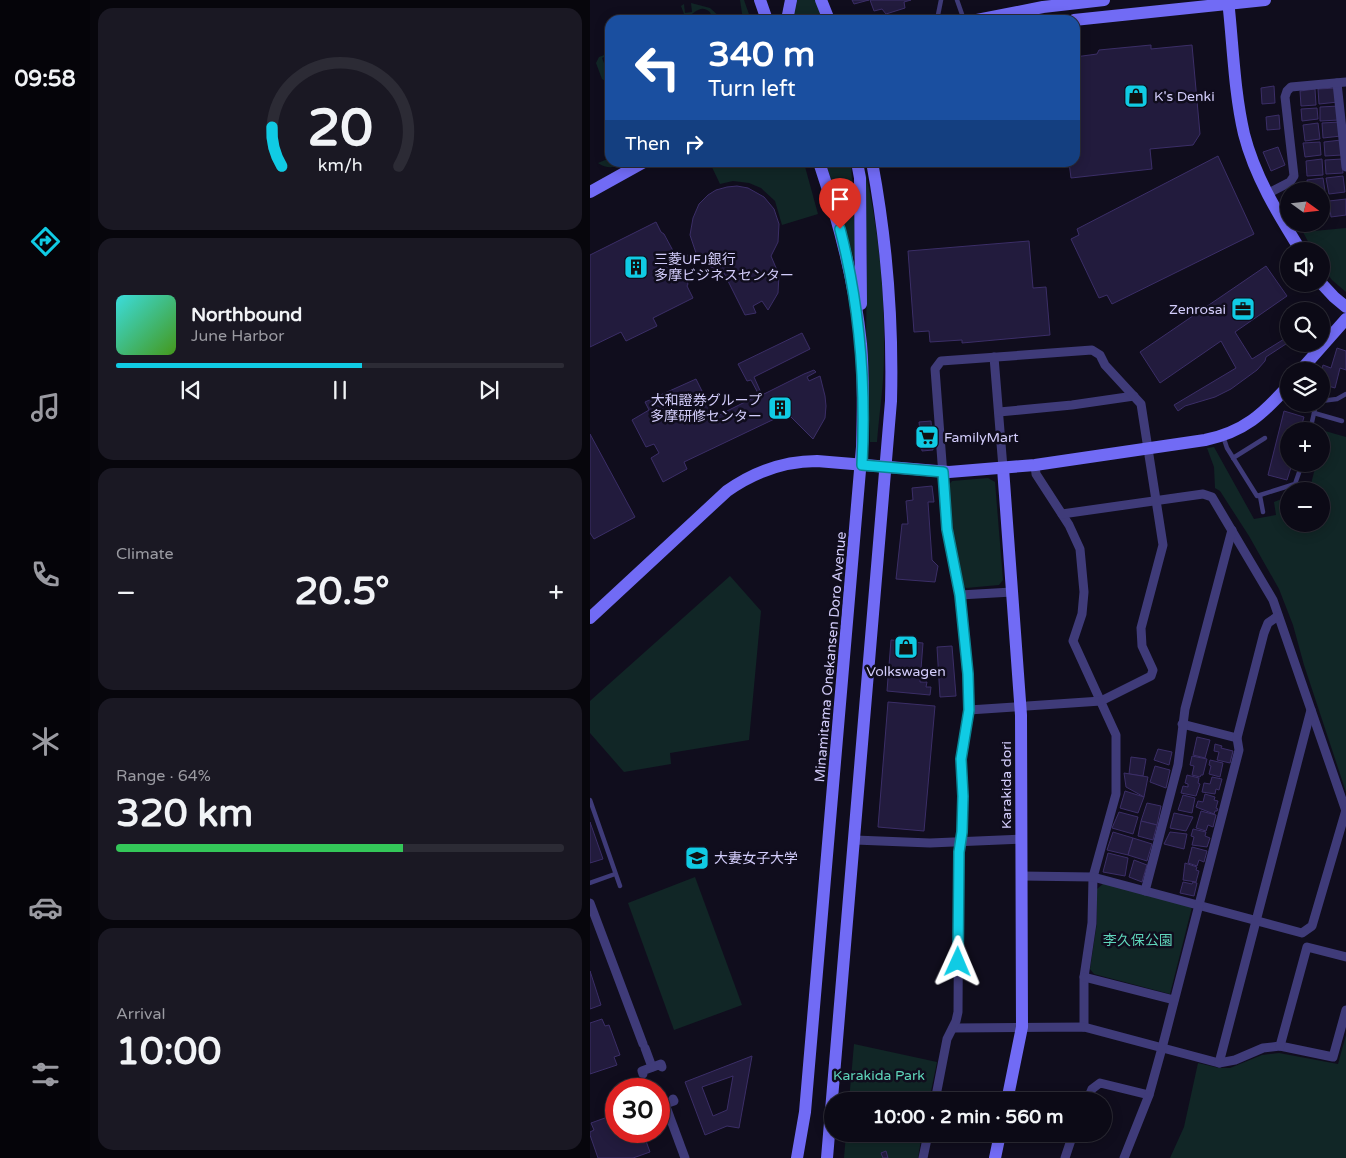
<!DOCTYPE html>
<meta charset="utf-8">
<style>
:root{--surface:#0c0a16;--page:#1a1823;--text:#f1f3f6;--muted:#9a9aa1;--line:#2c2b35;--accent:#10cbe4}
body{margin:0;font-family:"Varela Round","Noto Sans JP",sans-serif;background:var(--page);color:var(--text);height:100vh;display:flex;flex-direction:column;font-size:19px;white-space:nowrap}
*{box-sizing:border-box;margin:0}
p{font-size:16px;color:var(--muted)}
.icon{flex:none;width:28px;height:28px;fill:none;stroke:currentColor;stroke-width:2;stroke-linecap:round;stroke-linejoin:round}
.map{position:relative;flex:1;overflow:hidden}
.side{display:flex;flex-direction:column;gap:8px;padding:8px;background:#07060c;width:500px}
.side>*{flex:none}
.banner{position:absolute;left:15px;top:15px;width:475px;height:152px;border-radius:15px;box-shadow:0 2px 12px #0003,0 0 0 1px var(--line);background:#1a4fa0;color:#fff;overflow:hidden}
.needle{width:32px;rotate:105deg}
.buttons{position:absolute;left:690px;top:182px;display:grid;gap:10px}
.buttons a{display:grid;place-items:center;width:50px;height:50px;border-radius:50%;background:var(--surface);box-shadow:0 2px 12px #0003,0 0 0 1px var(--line);font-size:25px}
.speed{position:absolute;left:15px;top:1078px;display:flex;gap:10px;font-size:25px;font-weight:700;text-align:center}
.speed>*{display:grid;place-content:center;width:65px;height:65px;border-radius:50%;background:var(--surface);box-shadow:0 2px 12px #0003,0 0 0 1px var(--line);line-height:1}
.speed .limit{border:8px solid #d22;background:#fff;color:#111}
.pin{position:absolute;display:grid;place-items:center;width:42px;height:42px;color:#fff;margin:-51px -21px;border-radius:50% 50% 50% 0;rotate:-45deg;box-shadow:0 0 5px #0007}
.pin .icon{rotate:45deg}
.me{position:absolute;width:55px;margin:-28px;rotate:1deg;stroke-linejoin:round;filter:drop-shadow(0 0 4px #0008)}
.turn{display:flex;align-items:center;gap:18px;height:105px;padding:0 20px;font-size:22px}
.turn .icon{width:65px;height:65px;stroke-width:2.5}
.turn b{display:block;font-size:35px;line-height:42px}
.then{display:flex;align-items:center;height:48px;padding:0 20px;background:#0003;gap:10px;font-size:19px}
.big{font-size:38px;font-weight:700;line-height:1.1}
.side .widget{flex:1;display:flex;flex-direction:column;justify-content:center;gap:8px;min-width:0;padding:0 18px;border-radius:15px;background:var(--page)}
.side .dial{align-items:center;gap:0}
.dial svg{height:130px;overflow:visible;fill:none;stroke:var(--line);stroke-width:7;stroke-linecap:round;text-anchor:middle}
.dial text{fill:var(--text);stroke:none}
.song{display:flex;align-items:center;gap:15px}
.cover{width:60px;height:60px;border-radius:8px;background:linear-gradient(135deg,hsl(180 70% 55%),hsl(100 70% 35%))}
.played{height:5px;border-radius:2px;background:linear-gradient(90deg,var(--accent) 55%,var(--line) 55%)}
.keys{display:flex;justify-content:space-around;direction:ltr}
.heat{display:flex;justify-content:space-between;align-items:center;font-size:28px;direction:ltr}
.charge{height:8px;border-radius:4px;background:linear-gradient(90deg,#34c759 64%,var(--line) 0)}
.trip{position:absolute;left:234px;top:1092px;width:288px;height:50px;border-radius:25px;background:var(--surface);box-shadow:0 2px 12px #0003,0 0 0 1px var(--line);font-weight:700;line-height:50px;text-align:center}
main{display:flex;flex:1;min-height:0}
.menu{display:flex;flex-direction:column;width:90px;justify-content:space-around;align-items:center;background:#050409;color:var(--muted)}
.menu .icon{width:35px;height:35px}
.menu .current{color:var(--accent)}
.menu b{font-size:22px;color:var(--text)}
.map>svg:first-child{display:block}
</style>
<main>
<nav class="menu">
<b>09:58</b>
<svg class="icon current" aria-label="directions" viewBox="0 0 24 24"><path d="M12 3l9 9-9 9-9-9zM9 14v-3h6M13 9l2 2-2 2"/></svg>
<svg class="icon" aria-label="music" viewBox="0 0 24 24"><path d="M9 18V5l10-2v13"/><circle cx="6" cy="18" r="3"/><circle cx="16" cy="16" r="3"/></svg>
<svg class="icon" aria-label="phone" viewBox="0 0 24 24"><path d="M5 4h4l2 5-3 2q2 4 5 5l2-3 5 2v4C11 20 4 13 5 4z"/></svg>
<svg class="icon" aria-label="climate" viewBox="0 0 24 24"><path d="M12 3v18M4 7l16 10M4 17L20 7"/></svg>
<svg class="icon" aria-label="car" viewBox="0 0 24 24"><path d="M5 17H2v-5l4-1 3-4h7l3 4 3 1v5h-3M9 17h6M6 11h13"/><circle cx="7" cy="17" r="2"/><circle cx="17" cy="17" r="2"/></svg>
<svg class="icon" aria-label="filters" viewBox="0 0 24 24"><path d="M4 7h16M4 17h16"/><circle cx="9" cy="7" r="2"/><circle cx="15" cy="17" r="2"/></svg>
</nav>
<section class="side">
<div class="widget dial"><svg viewBox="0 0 100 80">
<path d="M14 69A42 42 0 1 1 86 69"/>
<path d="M14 69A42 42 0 0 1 8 45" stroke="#10cbe4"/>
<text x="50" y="56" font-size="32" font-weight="700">20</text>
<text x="50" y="72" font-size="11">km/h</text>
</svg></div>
<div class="widget">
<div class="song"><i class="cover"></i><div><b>Northbound</b><p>June Harbor</p></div></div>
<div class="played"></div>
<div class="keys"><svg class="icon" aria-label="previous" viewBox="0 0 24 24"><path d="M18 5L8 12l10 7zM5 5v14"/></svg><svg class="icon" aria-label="pause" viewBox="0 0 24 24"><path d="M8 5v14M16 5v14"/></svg><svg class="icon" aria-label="next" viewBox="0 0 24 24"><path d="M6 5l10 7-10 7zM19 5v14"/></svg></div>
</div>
<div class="widget"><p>Climate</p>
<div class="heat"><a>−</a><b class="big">20.5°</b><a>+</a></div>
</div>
<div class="widget"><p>Range · 64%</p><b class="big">320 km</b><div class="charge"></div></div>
<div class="widget"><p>Arrival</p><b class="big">10:00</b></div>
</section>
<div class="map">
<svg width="756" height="1158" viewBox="0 0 756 1158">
<rect width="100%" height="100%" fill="#100d1d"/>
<g fill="#112626">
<polygon points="150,0 154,0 161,20 153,20"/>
<polygon points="207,0 227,0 234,20 202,20"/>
<path d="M101,3L120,8L131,18L129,20H123L120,12C111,5 107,11 99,16L94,14L91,6L94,4L95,13L102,12Z"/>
<polygon points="17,54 20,54 20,62 16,56 12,58 19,76 18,80 15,81 12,79 6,63 9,57"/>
<path d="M20,158V162L37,163C27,167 18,170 8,163Z"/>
<polygon points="120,163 214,163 228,214 192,225 185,201 171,188 159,183 143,181 130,184"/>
<polygon points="236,163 261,163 266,258 264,259"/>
<path d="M275,170C289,230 295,294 294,355C294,384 289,414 287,442H280L276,347L277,260L274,184Z"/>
<polygon points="756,228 756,292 742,280 732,267 731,251 723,251 713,232"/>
<polygon points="735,431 756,437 756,792 714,665 703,625 689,589 659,536 630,491 625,488 624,467 617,448 624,447 664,519 686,515 684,502 699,496 699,524 731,524 731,491 712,491 720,488 726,464 731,464 731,444"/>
<polygon points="398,478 405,482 413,580 409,585 376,588 371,583 363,536 358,486 362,481"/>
<polygon points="140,576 171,611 159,740 80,753 81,764 34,772 0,733 0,701"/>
<polygon points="105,877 152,1005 84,1030 38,903"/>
<polygon points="514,883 602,907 580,994 504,974 500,969 507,922 507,889"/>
<polygon points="756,1035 756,1158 580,1158 594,1127 608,1063 629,1068 640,1068 672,1055 689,1053 748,1064"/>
<polygon points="264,1044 347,1062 339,1101 259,1101"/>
<polygon points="256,1134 332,1134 328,1158 254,1158"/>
</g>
<g fill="#221b3d" stroke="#3b2e67" fill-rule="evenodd">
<polygon points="262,0 279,0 264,4"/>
<polygon points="280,0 321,0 314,2 315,8 296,14 292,9 284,11"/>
<polygon points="561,45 561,49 602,45 610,134 603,145 560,149 562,169 481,178 479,162 485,162 485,57 507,54 509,50"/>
<polygon points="684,86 685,103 672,104 671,88"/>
<polygon points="747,88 748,102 729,104 728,89"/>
<polygon points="725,89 726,105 711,106 710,91"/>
<polygon points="749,106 749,120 730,121 730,107"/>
<polygon points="727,108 728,119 712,121 711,109"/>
<polygon points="689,115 690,129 677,130 676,117"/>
<polygon points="750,122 751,136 733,138 732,123"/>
<polygon points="728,123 730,139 715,141 713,125"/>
<polygon points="751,140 752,155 735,156 734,142"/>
<polygon points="730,142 731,155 715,157 713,143"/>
<polygon points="688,147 695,165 681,171 673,152"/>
<polygon points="628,156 664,234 522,304 517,295 509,298 481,239 489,235 487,229"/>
<polygon points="732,159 733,175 717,176 716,161"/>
<polygon points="752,159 753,173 736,174 735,160"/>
<polygon points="753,176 755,192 739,194 736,178"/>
<polygon points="733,178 735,191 718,191 717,180"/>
<polygon points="147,186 158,188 174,197 184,209 189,224 188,242 181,256 189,275 188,293 178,310 172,301 163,306 166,313 155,315 134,273 117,265 108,256 96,262 94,261 90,263 98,284 97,286 103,298 63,318 67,326 36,341 31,332 0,347 0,255 66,222 71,232 74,234 88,260 98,255 100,256 106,253 100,235 103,218 109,204 118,195 126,190 137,187"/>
<polygon points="731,195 735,195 737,216 731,216"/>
<polygon points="756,199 756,215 741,217 739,201"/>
<polygon points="439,241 443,288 456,287 460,335 372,343 372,340 340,342 339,331 324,332 318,251"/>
<polygon points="676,266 697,296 645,332 662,359 699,336 699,342 676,357 675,361 667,370 641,389 625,397 595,406 588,411 584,405 646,368 631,341 570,383 550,352"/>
<polygon points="212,333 220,349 164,377 172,395 214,374 224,370 226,372 217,377 219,381 230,376 235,396 236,406 235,418 223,439 197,413 94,462 97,469 73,482 61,458 69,453 64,444 56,447 42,420 59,410 55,402 106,379 125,417 169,395 161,380 157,381 148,364"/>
<polygon points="747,348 756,351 756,370 750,368 745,388 731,384 731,373 733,365 741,368"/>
<polygon points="694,411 714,417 710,431 699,431 699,464 702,464 697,480 678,475"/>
<polygon points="341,421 343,450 332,451 329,422"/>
<polygon points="0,434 45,517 4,539 0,533"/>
<polygon points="342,486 344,502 338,502 342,560 348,566 345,582 306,579 312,524 318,524 316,501 323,500 322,488"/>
<polygon points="301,640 333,643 330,682 337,682 336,687 341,687 340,695 297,691"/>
<polygon points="362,646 366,696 350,697 347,647"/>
<polygon points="298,702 345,706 334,831 288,827"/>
<polygon points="607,737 620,740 615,758 603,755"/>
<polygon points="625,744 632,746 631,748 643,751 640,763 627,760 629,752 624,751"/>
<polygon points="568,749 582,752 579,765 564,760"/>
<polygon points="602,756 617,759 613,775 611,775 610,777 602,775 604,766 600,765"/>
<polygon points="541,757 556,759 553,776 539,774"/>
<polygon points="620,760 633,763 630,777 619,774 621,766 619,765"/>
<polygon points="565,766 580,770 576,788 560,782"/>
<polygon points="534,773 558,777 554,797 536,787"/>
<polygon points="597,775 609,778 608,783 610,784 606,796 591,793 593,786 598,787 598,784 595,783"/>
<polygon points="622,777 632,779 629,790 626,789 625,794 612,792 614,783 620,784"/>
<polygon points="535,791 554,797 548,813 530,808"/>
<polygon points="615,794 625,797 624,800 628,801 626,808 628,809 627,811 625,811 624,814 606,807 608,801 613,802"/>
<polygon points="593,795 605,798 602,813 588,810"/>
<polygon points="557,803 571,806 567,825 551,821"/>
<polygon points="611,811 626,815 623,827 618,825 616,831 606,828"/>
<polygon points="529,812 548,817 543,834 522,828"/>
<polygon points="584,813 603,817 596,831 580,828"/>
<polygon points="551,821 567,825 563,840 548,836"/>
<polygon points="0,822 13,859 0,863"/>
<polygon points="603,829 616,832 615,836 620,838 617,847 602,845 604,837 601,836"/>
<polygon points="523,832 543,838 538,855 517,850"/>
<polygon points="580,832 597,834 594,849 574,844"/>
<polygon points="543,838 562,844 557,861 538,855"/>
<polygon points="602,847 617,851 614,862 609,860 607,866 598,863"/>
<polygon points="518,853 538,858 535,876 513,872"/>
<polygon points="544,860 557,865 552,882 539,877"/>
<polygon points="595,863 607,867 606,870 609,871 606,882 593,880"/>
<polygon points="593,882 602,884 603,882 607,883 604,896 590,893"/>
<polygon points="0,971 11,1005 0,1009"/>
<polygon points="12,1019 15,1026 19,1025 30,1055 24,1057 27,1065 0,1074 0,1023"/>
<path d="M162,1056L149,1128L137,1126L115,1135L95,1082ZM143,1076L137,1110L123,1116L112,1087Z"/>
<polygon points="26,1114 26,1131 58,1131 61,1139 56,1141 60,1152 43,1158 8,1158 0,1135 0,1132 4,1130 1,1123"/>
<polygon points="296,1151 298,1158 293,1158 291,1153"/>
</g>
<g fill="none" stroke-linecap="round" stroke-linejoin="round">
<g stroke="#3f3b79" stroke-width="4.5">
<polyline points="367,0 374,20"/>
<polyline points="347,20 351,0"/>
<polyline points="731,401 747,399 756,394"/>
<polyline points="724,413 752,421"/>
<polyline points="720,431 726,404"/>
<polyline points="633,436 637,448 667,496 705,484 712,464"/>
<polyline points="643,458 675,438"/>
<polyline points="670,496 673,512"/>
<polyline points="0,800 30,886"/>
<polyline points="0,883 25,874"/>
</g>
<g stroke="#3f3b79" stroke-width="9">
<polyline points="747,83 756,167"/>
<polyline points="677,194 700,182 704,176 695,97 697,91 701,87 756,82"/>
<polyline points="404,357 413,468"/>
<polyline points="409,412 482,405 544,396"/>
<polyline points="445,465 446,474 479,525 490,549 494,592 492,614 483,641 526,735 526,794 503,877 502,923 494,977 494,1027"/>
<polyline points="472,514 613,494 622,497 683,600 756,811"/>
<polyline points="370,595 422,592"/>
<polyline points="592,724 647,738"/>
<polyline points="265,840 340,843 432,839"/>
<polyline points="432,876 503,877 712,933 722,926 756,810"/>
<polyline points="555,891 588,765 595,709 642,530"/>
<polyline points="0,903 53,1044"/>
<polyline points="494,977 584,1000"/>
<polyline points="363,1028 494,1027 629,1063 645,1060 673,1048 690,1046 743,1057 756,1010"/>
<polyline points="690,1046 717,947 756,957"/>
<polyline points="55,1048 62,1067"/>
<polyline points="629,1063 721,710"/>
<polyline points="53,1074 52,1071 71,1064 72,1067"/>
<polyline points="345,1101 357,1039 366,1021 368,1012 369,852 372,832 373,796 371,759 379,710 378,674 370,595 357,529 345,369 351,361 502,350 510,355 515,365 551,404 573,545 551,628 552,646 563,670 561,676 511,701 379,710"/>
<polyline points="497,1101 502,1089 510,1083 559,1095"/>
<polyline points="75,1104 95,1158"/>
<polyline points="69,1106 84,1101 83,1099"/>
<polyline points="333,1158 338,1134"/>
<polyline points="475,1158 483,1134"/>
<polyline points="534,1158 559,1095 572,1048 649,750 647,738 674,633 678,623 688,616"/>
</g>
<g stroke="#716bf5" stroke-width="12">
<polyline points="170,0 177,20"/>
<polyline points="231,0 239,20"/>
<path d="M638,0C643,44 644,91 654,134C665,177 688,214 711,251"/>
<polyline points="197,20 201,0"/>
<polyline points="387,20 453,7 514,0"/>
<polyline points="484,20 675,0"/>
<polyline points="267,162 270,178 271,304"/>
<polyline points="0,192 54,162"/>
<polyline points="731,283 744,297 756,307"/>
<polyline points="710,371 756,319"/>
<polyline points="413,468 431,715 432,1027 417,1101"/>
<path d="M0,618L137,491C164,472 194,461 227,461L359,472L445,465L615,440C654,432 673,414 699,385"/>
<path d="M207,1158L215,1112L272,447C273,413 274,378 271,344C265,282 249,222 229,162"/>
<path d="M237,1158L301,401C303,321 297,242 282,162"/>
<polyline points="405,1158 410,1134"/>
</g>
</g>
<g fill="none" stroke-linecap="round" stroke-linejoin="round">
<g stroke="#0a8494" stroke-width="12">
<path id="route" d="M250,229C270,306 276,385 272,465L353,472L357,529L370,595L378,674L379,710L371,759L373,796L372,832L369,852L368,962"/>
</g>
<use href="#route" stroke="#10cbe4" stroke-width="9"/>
</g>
<defs>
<g id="shop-square" transform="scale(1.25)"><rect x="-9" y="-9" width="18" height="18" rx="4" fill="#10cbe4" stroke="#100d1d"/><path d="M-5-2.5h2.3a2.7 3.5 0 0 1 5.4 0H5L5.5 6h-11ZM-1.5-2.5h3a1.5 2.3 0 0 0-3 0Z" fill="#111"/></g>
<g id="building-square" transform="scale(1.25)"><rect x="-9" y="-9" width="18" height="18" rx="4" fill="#10cbe4" stroke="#100d1d"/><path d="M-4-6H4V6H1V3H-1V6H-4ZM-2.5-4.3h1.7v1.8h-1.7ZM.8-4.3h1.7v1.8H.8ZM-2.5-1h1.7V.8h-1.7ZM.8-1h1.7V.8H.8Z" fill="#111"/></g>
<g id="office-square" transform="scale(1.25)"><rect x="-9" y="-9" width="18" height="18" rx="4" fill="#10cbe4" stroke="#100d1d"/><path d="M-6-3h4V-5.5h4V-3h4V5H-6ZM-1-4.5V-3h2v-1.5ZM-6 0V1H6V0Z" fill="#111"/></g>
<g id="supermarket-square" transform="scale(1.25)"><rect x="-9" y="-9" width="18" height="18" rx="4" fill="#10cbe4" stroke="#100d1d"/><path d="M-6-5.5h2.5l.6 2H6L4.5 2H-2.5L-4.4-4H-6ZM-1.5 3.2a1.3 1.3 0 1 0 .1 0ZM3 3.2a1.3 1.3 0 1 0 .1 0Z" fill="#111"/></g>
<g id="university-square" transform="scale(1.25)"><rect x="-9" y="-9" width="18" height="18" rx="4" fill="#10cbe4" stroke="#100d1d"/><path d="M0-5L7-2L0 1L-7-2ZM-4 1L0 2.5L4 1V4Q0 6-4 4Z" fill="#111"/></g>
</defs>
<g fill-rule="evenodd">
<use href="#shop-square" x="546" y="96"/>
<use href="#building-square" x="46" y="267"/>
<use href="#office-square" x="653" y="309"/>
<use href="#building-square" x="190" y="408"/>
<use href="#supermarket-square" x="337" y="437"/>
<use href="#shop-square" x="316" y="647"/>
<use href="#university-square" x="107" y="858"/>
</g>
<g text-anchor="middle" stroke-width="5" stroke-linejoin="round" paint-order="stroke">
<g font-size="14" fill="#d3cdfb" stroke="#100d1d" text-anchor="start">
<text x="564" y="101">K's Denki</text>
<text x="64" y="264">三菱UFJ銀行<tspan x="64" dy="16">多摩ビジネスセンター</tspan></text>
<text x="636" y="314" text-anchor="end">Zenrosai</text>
<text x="172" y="405" text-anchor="end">大和證券グループ<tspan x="172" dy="16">多摩研修センター</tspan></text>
<text x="354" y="442">FamilyMart</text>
<text x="316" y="676" text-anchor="middle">Volkswagen</text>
<text x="124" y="863">大妻女子大学</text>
</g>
<g font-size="14" fill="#d3cdfb" stroke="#100d1d">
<text transform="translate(240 657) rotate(-85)" y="5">Minamitama Onekansen Doro Avenue</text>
<text transform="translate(416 785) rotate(-90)" y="5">Karakida dori</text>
</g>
<g font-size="14" fill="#5fd5ba" stroke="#100d1d">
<text x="548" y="945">李久保公園</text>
<text x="289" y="1080">Karakida Park</text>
</g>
</g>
</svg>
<div class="buttons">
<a><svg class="needle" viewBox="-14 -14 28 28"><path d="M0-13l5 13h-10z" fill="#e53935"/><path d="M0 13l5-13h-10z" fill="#9a9aa1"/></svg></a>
<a><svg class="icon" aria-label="sound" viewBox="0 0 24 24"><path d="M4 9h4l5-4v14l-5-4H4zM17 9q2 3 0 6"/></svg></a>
<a><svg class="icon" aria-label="search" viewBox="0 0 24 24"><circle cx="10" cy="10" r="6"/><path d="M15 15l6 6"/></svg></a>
<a><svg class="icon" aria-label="layers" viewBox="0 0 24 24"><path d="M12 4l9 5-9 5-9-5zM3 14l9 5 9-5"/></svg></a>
<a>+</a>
<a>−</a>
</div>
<div class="speed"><div class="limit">30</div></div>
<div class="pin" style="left:250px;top:229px;background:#d93025"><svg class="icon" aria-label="arrive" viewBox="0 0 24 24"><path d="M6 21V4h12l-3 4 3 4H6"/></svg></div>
<svg class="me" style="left:368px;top:962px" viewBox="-20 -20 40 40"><path d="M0-17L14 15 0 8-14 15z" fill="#10cbe4" stroke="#fff" stroke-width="4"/></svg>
<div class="trip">10:00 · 2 min · 560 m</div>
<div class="banner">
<div class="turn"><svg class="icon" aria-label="left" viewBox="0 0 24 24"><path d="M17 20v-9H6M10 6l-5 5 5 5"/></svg><div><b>340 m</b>Turn left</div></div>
<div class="then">Then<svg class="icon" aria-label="right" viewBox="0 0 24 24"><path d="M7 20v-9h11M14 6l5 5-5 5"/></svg></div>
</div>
</div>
</main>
